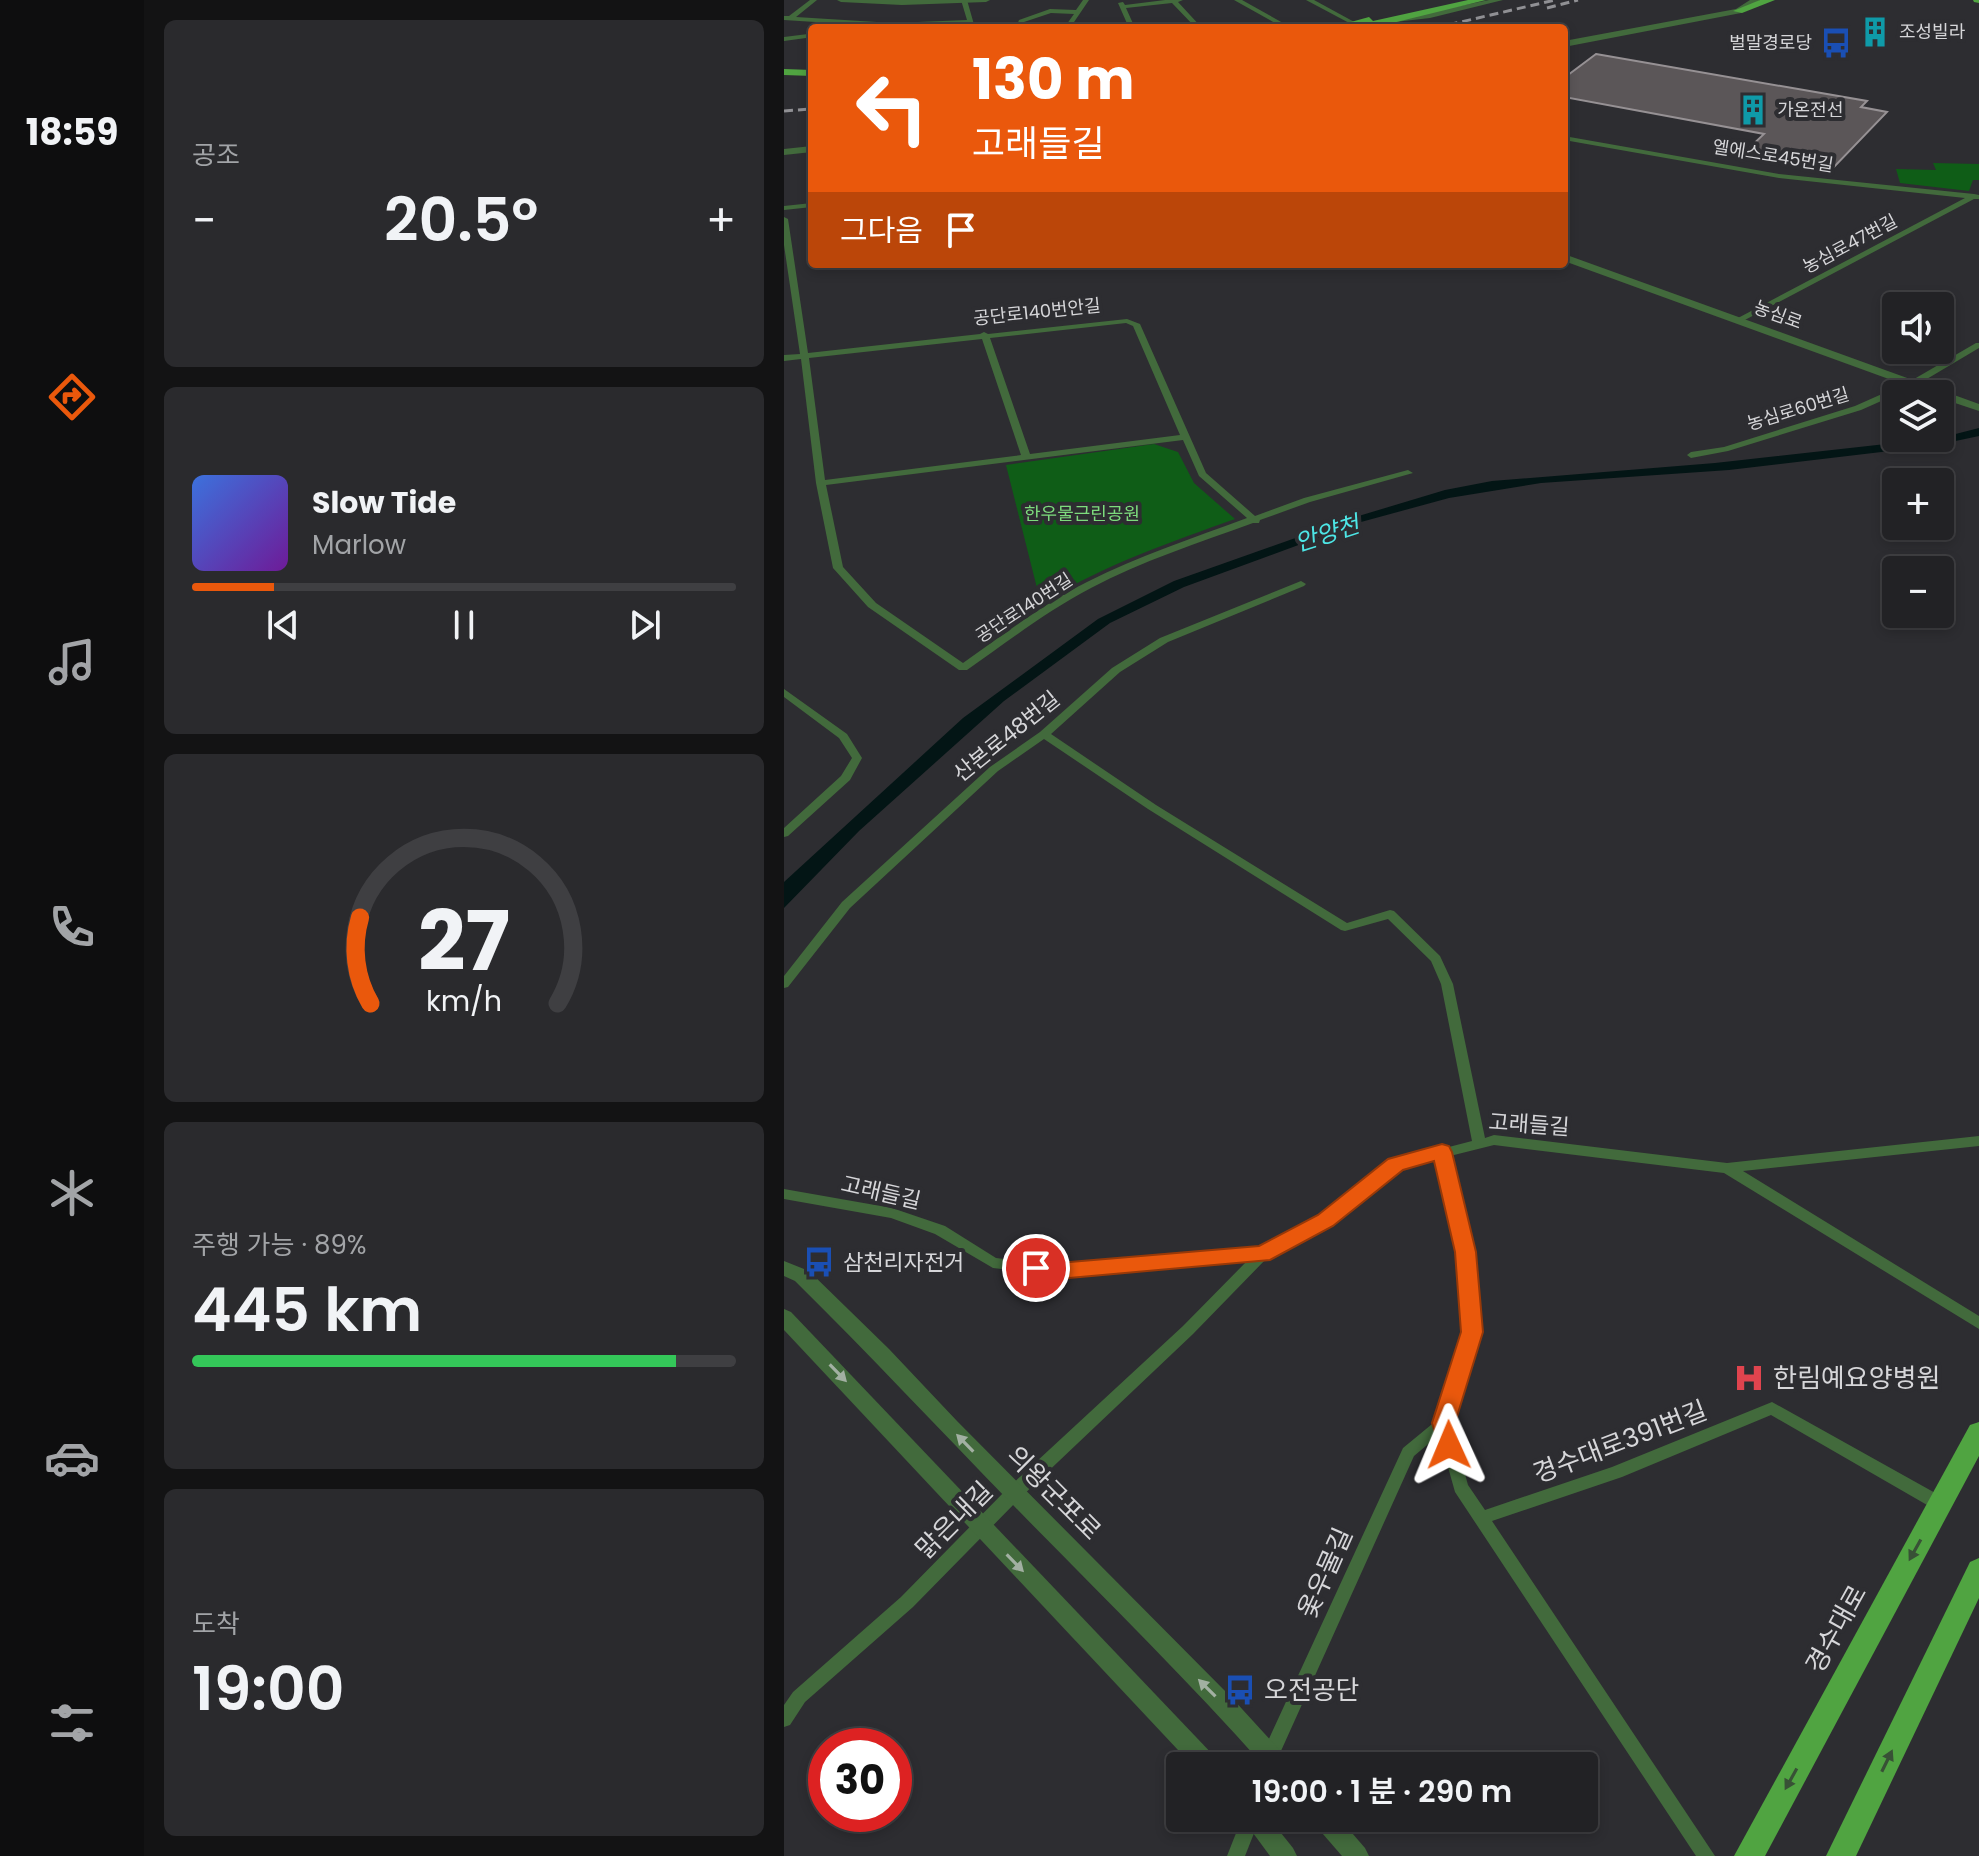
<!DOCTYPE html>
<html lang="ko">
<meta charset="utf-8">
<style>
:root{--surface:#222225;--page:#2a2a2d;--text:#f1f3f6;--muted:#a2a4a7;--line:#3f3f42;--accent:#ea580c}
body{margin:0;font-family:Poppins,"Noto Sans KR",sans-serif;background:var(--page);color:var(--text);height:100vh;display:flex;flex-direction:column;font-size:30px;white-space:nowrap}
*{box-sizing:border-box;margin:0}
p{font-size:26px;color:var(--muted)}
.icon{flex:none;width:44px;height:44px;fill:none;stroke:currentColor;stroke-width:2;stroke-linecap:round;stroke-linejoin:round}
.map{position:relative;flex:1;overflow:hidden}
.sheet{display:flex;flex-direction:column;gap:20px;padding:20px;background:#131314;width:640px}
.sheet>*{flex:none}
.top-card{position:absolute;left:24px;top:24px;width:760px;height:244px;border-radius:8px;box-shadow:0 4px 12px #0003,0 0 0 2px var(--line);background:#ea580c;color:#fff;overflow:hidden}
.controls{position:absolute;left:1098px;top:292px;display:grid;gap:16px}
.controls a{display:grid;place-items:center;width:72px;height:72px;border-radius:8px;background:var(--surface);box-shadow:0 4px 12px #0003,0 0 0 2px var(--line);font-size:40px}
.speed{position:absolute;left:24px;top:1728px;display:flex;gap:16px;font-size:40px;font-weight:700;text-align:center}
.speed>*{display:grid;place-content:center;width:104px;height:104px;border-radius:50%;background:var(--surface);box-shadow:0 4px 12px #0003,0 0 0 2px var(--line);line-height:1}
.speed .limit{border:12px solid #d22;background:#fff;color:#111}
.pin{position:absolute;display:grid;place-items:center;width:68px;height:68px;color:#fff;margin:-34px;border:4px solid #fff;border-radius:50%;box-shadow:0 2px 8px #0007}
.me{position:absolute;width:88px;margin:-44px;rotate:359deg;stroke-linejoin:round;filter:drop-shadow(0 0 6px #0008)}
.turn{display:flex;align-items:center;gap:28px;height:168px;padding:0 32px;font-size:36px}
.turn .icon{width:104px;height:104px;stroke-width:2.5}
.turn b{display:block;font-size:56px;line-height:68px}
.then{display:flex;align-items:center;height:76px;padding:0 32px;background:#0003;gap:16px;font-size:30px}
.big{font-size:60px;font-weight:600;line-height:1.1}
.sheet .tile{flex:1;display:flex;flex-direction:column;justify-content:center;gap:12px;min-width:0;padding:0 28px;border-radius:12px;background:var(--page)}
.sheet .dial{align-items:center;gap:0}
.dial svg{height:208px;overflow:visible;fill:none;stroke:var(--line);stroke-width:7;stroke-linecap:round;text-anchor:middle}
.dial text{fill:var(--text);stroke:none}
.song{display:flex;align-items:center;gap:24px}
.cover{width:96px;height:96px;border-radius:12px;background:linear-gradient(135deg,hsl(220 70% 55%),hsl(280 70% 35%))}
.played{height:8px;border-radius:4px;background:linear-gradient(90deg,var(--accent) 15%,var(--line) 15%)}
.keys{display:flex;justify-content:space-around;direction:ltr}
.heat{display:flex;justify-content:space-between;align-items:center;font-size:44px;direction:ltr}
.charge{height:12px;border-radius:6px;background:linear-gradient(90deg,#34c759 89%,var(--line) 0)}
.trip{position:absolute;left:382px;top:1752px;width:432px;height:80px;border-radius:8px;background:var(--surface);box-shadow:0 4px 12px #0003,0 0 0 2px var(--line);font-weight:600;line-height:80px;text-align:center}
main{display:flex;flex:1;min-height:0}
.tab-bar{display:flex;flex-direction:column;width:144px;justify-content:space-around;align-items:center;background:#0e0e0f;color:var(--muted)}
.tab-bar .icon{width:56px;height:56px}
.tab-bar .selected{color:var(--accent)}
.tab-bar b{font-size:36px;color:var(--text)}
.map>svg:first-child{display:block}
</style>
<main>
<nav class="tab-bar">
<b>18:59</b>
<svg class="icon selected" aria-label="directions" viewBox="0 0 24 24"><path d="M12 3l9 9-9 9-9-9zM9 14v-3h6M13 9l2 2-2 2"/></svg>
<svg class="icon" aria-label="music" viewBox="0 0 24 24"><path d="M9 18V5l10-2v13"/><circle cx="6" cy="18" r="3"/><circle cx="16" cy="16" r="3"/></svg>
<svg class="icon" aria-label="phone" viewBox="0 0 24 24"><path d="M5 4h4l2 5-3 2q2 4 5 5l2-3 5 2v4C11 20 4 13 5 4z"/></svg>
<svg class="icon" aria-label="climate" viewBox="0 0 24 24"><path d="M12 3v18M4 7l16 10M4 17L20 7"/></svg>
<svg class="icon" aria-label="car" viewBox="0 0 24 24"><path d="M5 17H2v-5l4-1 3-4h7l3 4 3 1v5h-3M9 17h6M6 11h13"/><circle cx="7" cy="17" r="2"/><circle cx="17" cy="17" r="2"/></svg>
<svg class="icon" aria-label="filters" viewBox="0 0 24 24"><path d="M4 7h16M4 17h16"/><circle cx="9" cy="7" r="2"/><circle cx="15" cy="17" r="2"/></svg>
</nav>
<section class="sheet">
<div class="tile"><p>공조</p>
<div class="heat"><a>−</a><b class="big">20.5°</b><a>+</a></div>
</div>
<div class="tile">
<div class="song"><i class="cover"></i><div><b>Slow Tide</b><p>Marlow</p></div></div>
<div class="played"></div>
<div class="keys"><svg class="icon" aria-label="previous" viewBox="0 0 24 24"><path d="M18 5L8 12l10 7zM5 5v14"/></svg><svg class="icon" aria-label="pause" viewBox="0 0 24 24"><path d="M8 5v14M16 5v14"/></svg><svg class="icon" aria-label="next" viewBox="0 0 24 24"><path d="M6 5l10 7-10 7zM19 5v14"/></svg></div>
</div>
<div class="tile dial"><svg viewBox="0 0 100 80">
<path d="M14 69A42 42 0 1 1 86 69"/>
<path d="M14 69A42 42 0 0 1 10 36" stroke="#ea580c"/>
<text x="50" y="56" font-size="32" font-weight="700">27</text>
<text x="50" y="72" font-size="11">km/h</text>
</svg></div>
<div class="tile"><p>주행 가능 · 89%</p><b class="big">445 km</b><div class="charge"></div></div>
<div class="tile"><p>도착</p><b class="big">19:00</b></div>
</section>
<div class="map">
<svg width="1195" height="1856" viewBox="0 0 1195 1856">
<rect width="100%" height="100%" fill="#2d2d31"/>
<g fill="#0f5d17">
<polygon points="1149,163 1195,164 1195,180 1189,180 1185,191 1116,183 1112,169 1152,170"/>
<path d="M370,444L394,452L410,483L451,519C387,542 323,564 265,599L255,596L222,465Z"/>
</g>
<polygon fill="#031515" points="1195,428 1195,436 1148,446 945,470 757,483 665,498 577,522 400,587 326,623 220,701 75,831 0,908 0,882 179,718 314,619 390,581 568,518 661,490 708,481 931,463 1156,438"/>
<polygon fill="#5b5658" stroke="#969194" stroke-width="2" points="812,54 1083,101 1077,107 1103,112 1050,167 962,151 980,134 780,97 780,78"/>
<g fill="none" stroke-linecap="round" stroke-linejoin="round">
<g fill="#426a3c" fill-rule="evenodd">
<polygon points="26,0 33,0 12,17 109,23 183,20 177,0 183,0 191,28 185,28 184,24 109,27 0,20 0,16 5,16"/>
<polygon points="299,0 305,0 286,28 280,28 290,14 267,13 240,22 238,28 232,28 235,20 266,9 292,10"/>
<polygon points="381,0 399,0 394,2 418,28 412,28 388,3 342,8 351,28 345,28 334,3 339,2 341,5"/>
<polygon points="450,0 458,0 508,28 500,28"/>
<polygon points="522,0 530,0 574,24 569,25"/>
<polygon points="24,34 28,37 28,43 22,38 0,41 0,37"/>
<polygon points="780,136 995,174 1190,194 1195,195 1195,199 1190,199 957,322 953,320 954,318 1181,198 995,178 780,140"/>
<polygon points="28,203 28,207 0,210 0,206"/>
<path d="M0,217L4,219L24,353L196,334L200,332L204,334L343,319L356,324L422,473L471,516L520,498L624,470L629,473L526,502L476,520L475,523H469C414,543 358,561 307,588C263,611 223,642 183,670H175L84,607L49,568L32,483L17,359L0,361V355L16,354L0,245ZM342,323L349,326L396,435L246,454L206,338ZM198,339L237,455L41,480L25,358ZM399,440L415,476L463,518C409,538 355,556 303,582C259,604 219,635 179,663L92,603L59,567L42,485Z"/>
<polygon points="1192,343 1195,343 1195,348 1131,386 1077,410 944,451 907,458 903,455 907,452 940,447 1071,406 1125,382"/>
<polygon points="517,581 522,584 520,586 384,642 336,672 267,734 372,805 563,923 606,910 610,911 656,956 669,984 701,1138 710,1135 943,1163 1195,1136 1195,1146 959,1171 1195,1316 1195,1329 940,1173 710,1145 666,1156 689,1252 695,1332 667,1423 684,1485 701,1510 828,1467 988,1402 1162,1499 1164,1504 1162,1509 1156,1511 1150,1509 987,1415 838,1477 708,1521 931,1856 912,1856 671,1492 655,1435 630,1456 492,1762 486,1764 480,1762 477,1756 619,1448 653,1420 681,1332 675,1252 653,1159 616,1169 547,1225 483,1258 409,1334 236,1498 129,1607 21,1702 6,1725 0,1727 0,1705 9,1692 117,1597 224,1488 399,1326 463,1261 274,1276 209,1268 151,1234 107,1218 0,1199 0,1189 108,1208 161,1226 212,1258 274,1266 476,1249 537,1217 607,1162 688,1141 657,984 647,961 604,919 561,931 557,930 364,809 260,739 214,771 66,908 4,987 0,988 0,976 58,902 206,767 256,732 328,668 376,638"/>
<polygon points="0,689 63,734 78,758 66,780 4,836 0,837 0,828 57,776 68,758 55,738 0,697"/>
<polygon points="458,1818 476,1818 461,1856 443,1856"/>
</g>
<g fill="#426a3c" fill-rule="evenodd">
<polygon points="53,0 206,0 202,2 118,5 57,2"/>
<polygon points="705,0 719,0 646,18 611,22 607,20"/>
<polygon points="966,0 976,0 957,13 780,47 780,41 952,9"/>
<polygon points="28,146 28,152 0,155 0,149"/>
<polygon points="780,254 1195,404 1195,411 1156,398 1156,394 1146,394 780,261"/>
<path d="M0,1261L25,1271L105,1349L173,1421L448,1698L503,1758L507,1766H480C399,1675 312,1590 227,1503C155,1429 85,1354 11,1281L0,1276Z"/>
<polygon points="0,1309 7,1312 432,1758 436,1766 409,1766 0,1330"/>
<polygon points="458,1818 485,1818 509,1848 513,1856 486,1856"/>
<polygon points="528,1818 555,1818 581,1848 585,1856 558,1856 532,1826"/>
</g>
<g fill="#50a441" fill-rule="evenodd">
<polygon points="684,0 702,0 588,28 545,28 585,17 589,21"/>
<polygon points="976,0 991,0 958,13 949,11"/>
<polygon points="1189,0 1195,0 1195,3 1190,2"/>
<polygon points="0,69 28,70 28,76 0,75"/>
<polygon points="1195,1422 1195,1456 981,1856 950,1856 1186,1425"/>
<polygon points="1195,1558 1195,1598 1072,1856 1042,1856 1186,1562"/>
</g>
<g stroke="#909094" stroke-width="3" stroke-dasharray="9 5" stroke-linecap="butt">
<polyline points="763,8 794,0"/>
<polyline points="651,28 771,0"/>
<polyline points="0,111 28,109"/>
</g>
</g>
<defs><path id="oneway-solid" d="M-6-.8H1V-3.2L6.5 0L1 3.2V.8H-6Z" transform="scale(2)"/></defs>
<g fill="#a2b0a2">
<use href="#oneway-solid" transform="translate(54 1373) rotate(46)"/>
<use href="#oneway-solid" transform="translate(181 1443) rotate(-134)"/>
<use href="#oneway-solid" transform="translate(231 1563) rotate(46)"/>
<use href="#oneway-solid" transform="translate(423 1688) rotate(-135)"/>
</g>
<g fill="#385136">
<use href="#oneway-solid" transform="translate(1131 1550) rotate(119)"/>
<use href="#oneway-solid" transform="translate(1103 1761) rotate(-64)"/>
<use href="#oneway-solid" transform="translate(1007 1779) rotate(119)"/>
</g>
<polygon fill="#ea580c" stroke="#983908" stroke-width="2" points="658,1144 665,1146 668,1152 692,1252 699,1332 671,1423 677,1445 673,1451 665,1454 657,1451 648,1423 677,1332 671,1252 650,1161 619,1170 549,1226 486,1260 274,1279 245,1274 242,1268 245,1262 252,1260 274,1263 475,1246 534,1215 604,1159"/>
<defs>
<g id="building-bare" transform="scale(2.4)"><path d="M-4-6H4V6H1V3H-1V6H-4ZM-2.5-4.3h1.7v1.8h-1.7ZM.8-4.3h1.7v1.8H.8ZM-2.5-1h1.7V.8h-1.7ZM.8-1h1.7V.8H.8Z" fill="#0f9aa8" stroke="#2d2d31" stroke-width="2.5" paint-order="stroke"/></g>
<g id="bus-bare" transform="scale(2.4)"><path d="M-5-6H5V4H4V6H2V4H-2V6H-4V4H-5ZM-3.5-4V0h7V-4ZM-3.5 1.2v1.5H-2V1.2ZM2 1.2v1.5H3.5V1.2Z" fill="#1a4fb4" stroke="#2d2d31" stroke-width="2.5" paint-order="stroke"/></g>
<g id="hospital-bare" transform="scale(2.4)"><path d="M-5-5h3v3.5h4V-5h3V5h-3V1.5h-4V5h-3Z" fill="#e0444e" stroke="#2d2d31" stroke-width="2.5" paint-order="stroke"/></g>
</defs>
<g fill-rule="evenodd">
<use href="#building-bare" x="1091" y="32"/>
<use href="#bus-bare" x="1052" y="43"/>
<use href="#building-bare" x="969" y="110"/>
<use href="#bus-bare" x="35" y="1262"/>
<use href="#hospital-bare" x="965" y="1378"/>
<use href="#bus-bare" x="456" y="1690"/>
</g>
<g text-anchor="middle" stroke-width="8" stroke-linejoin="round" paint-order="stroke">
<g font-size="18" fill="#d6d6d9" stroke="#2d2d31" text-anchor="start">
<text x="1115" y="38">조성빌라</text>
<text x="1028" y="49" text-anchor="end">벌말경로당</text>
<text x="993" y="116">가온전선</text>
</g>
<g font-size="18" fill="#d6d6d9" stroke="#2d2d31">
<text transform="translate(989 156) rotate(9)" y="6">엘에스로45번길</text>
<text transform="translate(1066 244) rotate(-28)" y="6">농심로47번길</text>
<text transform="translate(253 312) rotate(-6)" y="6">공단로140번안길</text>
<text transform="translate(994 315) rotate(20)" y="6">농심로</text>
<text transform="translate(1014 409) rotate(-17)" y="6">농심로60번길</text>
<text transform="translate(240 608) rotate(-33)" y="6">공단로140번길</text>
</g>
<g font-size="18" fill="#7ddb7d" stroke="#2d2d31">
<text x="298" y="520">한우물근린공원</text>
</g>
<g font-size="22" fill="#d6d6d9" stroke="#2d2d31">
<text transform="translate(222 736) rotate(-39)" y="8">산본로48번길</text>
<text transform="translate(745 1124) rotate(4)" y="8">고래들길</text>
<text transform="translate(97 1192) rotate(13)" y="8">고래들길</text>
</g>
<g font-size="22" fill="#d6d6d9" stroke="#2d2d31" text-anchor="start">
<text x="59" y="1270">삼천리자전거</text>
</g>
<g font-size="24" font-style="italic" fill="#4de6e6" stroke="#2d2d31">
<text transform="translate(543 534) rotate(-18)" y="8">안양천</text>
</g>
<g font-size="26" fill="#d6d6d9" stroke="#2d2d31" text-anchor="start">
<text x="989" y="1387">한림예요양병원</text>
<text x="480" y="1699">오전공단</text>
</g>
<g font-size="26" fill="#d6d6d9" stroke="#2d2d31">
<text transform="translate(836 1442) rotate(-21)" y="9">경수대로391번길</text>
<text transform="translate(270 1493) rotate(45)" y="9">의왕군포로</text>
<text transform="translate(170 1520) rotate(-45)" y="9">맑은내길</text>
<text transform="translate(541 1573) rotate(-66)" y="9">옻우물길</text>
<text transform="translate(1052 1629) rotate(-61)" y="9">경수대로</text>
</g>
</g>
</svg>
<div class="controls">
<a><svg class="icon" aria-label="sound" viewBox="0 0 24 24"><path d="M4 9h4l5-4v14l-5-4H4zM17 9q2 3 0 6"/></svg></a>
<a><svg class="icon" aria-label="layers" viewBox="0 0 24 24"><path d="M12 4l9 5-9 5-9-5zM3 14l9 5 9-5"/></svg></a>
<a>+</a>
<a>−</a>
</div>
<div class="speed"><div class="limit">30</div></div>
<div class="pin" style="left:252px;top:1268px;background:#d93025"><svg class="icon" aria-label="arrive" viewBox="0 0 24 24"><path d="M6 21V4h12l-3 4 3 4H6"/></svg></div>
<svg class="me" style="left:665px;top:1445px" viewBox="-20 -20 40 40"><path d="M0-17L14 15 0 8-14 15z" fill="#ea580c" stroke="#fff" stroke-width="4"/></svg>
<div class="trip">19:00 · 1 분 · 290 m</div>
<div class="top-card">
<div class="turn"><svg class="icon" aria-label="left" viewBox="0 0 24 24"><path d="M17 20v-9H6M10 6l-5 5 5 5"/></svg><div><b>130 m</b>고래들길</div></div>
<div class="then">그다음<svg class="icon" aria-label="arrive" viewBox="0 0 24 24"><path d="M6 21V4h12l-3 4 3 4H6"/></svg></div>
</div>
</div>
</main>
